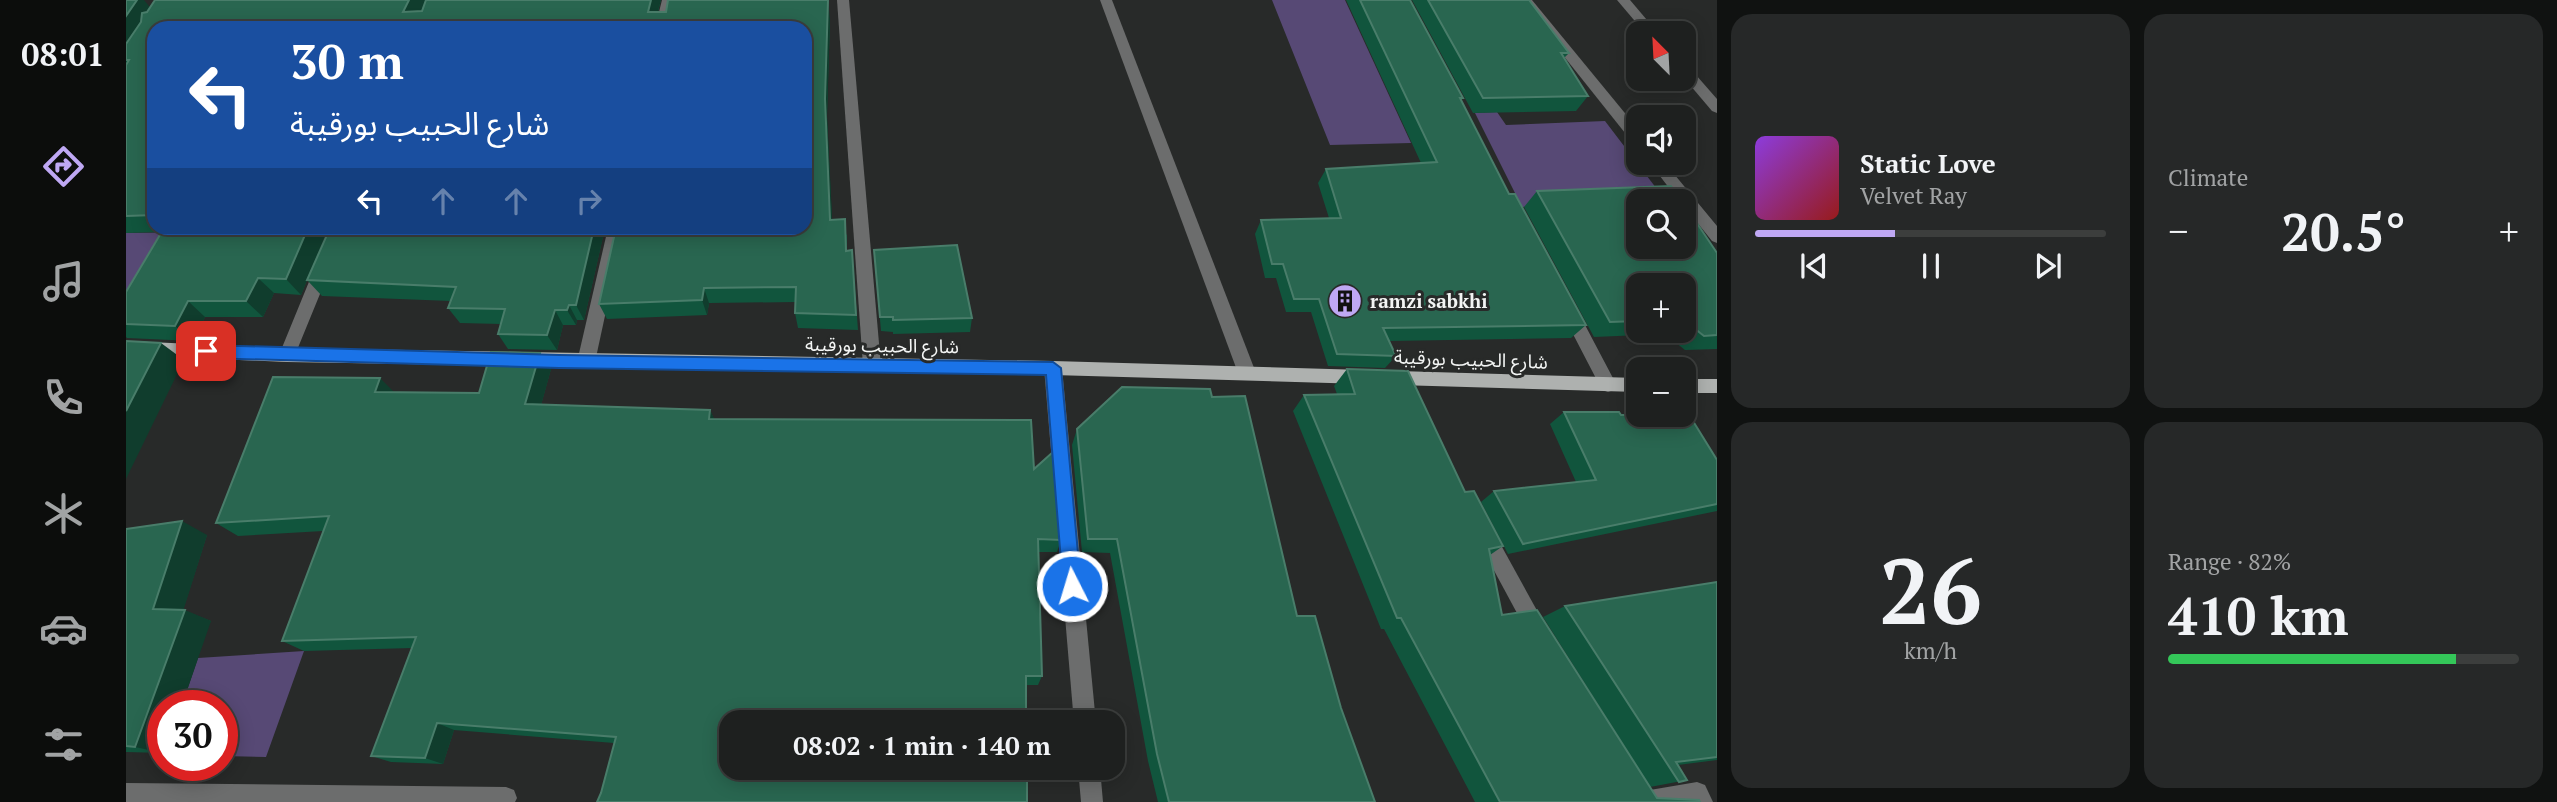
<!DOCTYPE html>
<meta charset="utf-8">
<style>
:root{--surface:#1e201f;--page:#262828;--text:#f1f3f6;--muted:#a1a3a4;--line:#3c3e3d;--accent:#bfa8f4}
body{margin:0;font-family:"PT Serif","Noto Sans Arabic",serif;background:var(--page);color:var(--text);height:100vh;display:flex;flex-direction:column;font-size:26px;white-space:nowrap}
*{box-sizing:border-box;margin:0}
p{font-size:23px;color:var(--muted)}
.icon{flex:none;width:38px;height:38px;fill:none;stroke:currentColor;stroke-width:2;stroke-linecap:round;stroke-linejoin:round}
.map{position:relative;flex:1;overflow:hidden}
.sheet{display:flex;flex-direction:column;gap:14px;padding:14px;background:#101211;width:840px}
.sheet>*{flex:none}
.top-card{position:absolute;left:21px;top:21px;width:665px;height:214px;border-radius:21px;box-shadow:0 4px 18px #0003,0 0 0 2px var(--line);background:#1a4fa0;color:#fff;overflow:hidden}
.needle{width:46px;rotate:336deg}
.fabs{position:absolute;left:1500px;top:21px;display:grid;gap:14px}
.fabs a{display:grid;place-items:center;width:70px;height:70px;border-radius:14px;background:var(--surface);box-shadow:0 4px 18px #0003,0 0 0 2px var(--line);font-size:35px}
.speed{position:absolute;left:21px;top:690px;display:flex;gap:14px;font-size:35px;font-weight:700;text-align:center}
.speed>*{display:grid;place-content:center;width:91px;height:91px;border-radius:50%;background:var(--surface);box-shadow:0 4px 18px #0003,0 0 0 2px var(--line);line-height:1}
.speed .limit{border:10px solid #d22;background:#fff;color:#111}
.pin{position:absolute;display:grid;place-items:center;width:60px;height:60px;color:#fff;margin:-30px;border-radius:14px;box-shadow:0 4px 10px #0006}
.me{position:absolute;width:77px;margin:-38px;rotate:355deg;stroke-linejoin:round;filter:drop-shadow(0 0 5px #0008)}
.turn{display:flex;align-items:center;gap:24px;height:147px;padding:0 28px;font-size:32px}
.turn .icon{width:91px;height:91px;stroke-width:2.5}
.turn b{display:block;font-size:49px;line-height:60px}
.lanes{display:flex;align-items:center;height:66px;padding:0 28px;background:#0003;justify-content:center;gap:35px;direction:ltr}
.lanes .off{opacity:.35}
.big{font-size:52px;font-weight:700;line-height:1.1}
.sheet .tile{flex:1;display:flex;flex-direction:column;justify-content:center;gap:10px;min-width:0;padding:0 24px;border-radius:21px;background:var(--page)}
.sheet .dial{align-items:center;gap:0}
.dial b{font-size:91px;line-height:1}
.song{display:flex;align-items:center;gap:21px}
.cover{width:84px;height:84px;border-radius:10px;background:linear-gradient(135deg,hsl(270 70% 55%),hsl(0 70% 35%))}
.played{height:7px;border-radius:4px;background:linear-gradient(90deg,var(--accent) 40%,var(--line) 40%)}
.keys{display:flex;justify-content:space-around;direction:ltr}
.heat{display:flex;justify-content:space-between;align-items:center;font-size:38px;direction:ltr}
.charge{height:10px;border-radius:5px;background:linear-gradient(90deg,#34c759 82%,var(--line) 0)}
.sheet .tiles{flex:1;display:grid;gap:14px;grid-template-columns:repeat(2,1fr)}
.trip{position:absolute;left:593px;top:710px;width:406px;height:70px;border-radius:21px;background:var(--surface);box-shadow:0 4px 18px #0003,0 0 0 2px var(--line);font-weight:700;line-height:70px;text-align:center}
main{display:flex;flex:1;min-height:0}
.menu{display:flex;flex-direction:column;width:126px;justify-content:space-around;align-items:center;background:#0c0d0c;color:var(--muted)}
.menu .icon{width:49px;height:49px}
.menu .current{color:var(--accent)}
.menu b{font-size:32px;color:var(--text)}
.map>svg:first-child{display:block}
</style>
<main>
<nav class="menu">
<b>08:01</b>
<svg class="icon current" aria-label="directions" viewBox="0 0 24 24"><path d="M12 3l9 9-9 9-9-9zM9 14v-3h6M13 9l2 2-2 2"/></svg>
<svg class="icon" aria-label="music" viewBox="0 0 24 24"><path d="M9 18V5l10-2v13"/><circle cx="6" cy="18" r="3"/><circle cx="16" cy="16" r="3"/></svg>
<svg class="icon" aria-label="phone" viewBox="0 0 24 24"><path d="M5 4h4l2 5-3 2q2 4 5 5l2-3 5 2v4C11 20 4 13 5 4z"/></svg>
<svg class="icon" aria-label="climate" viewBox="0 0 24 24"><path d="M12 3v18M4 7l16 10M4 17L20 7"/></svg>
<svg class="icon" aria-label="car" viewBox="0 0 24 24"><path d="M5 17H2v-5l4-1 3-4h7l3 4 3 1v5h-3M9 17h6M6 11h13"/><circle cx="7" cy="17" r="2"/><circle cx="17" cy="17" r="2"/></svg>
<svg class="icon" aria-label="filters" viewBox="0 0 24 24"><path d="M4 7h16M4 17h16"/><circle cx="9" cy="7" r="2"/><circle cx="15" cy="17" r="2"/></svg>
</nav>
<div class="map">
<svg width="1591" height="802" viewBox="0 0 1591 802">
<rect width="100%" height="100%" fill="#282a29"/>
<g fill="#574975">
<polygon points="1146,0 1219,0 1285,143 1204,145"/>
<polygon points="1371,112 1380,125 1479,121 1540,201 1396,207 1349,113"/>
<polygon points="62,232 0,316 0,233"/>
<polygon points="178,651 140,757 96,756 96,705 56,705 72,658"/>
</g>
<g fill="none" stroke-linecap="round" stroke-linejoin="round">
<g fill="#6c6d6d" fill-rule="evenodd">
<polygon points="536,0 548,0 543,28 529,28"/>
<polygon points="711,0 723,0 755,366 752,371 740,371 737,366"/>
<polygon points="974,0 986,0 1130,373 1127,378 1121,380 1115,378 1112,373"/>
<polygon points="1393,0 1406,0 1512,129 1512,144 1507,143"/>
<polygon points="1491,0 1504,0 1532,33 1519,33"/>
<polygon points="1558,66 1563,67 1591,99 1591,113 1586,111 1558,78"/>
<polygon points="1524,163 1539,163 1591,226 1591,243 1586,241 1558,206 1558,201 1553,201"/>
<polygon points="482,228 498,228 469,362 466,367 454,367 451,362"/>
<polygon points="1443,304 1449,306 1488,380 1491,385 1488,390 1482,392 1476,390 1435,311 1437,306"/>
<polygon points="1358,524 1365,527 1419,625 1422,632 1419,639 1412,642 1405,639 1351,539 1348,533 1351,527"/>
<polygon points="1571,782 1579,785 1587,802 1507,802 1510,794 1518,791"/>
</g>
<g fill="#6c6d6d" fill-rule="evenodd">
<polygon points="205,228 221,228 169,355 167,360 155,360 153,355"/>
<polygon points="927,361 933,363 936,368 970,723 948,723 918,368 921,363"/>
<polygon points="952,768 974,768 977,802 955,802"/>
<polygon points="0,783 380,787 388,790 391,798 389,802 0,802"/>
</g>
<g fill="#aeb1af" fill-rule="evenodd">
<polygon points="0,341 161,348 927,361 1512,378 1512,392 927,375 161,362 0,355"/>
<rect x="1558" y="379" width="33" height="14"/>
</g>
</g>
<g fill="#11553d" fill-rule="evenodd">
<polygon points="0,0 24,7 29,0 535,0 532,12 704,19 701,116 706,220 721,235 721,250 726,250 732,330 672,328 669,313 669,302 583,303 581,315 481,319 473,304 679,228 28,28 28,228 202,228 175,295 148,293 137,317 79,317 67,341 1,338 0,337 0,292 36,232 0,233"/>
<polygon points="1220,0 1284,0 1337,98 1335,101 1383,194 1460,325 1445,338 1263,341 1270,356 1259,368 1202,366 1185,312 1160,312 1150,278 1139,278 1129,234 1135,220 1203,218 1192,183 1200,169 1295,163"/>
<polygon points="1286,0 1403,0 1443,53 1438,58 1462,96 1450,111 1347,113"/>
<path d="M1411,191L1591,253V349L1559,350L1539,334L1468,337L1398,207ZM1512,285H1558V331H1512Z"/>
<polygon points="204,228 479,228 458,320 451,320 450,325 437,325 431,350 382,349 372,334 375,324 334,323 322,308 325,301 196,296 181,280"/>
<polygon points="748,250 846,318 844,332 767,334 767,332 755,331"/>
<polygon points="414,353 425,369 415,405 584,410 588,419 908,469 935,540 931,552 913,552 916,676 912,685 900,685 475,793 488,743 328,730 317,764 265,762 245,756 286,648 178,651 156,641 197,531 112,536 90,523 268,392 353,393"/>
<polygon points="1221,369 1339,492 1377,546 1364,555 1376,615 1531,798 1574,802 1349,802 1258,629 1255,629 1167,411 1178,395 1211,394 1208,386"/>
<polygon points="1086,397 1171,616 1215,708 1249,802 1032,802 1022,761 984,553 956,552 946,445 951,429"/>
<polygon points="1438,412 1495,415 1591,460 1591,511 1382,554 1355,502 1368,491 1450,482 1424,424"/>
<polygon points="0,529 81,535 57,610 85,621 37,705 37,753 0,752"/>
<polygon points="1591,582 1591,760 1552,765 1561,780 1524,787 1417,617 1439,606"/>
</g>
<g fill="#103d2d">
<polygon points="11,0 18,0 28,12 0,56 0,16"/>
<polygon points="283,0 300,0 288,28 277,12"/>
<polygon points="525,0 535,0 527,28 522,12"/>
<polygon points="702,1 704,19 701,116 707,236 704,220 699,99"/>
<polygon points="182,228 202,228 175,295 160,279"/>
<polygon points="468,228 479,228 458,320 450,305"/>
<polygon points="132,278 148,293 137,317 120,301"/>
<polygon points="578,288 583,303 581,315 576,300"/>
<polygon points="62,301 79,317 67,341 49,326"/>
<polygon points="443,305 451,320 450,325 441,310"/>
<polygon points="429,310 437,325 431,350 421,335"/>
<polygon points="35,343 58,360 0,479 0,411"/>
<polygon points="414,353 425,369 411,420 399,404"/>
<polygon points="254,378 270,394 249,392"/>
<polygon points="584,410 591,425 583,419"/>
<polygon points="56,521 81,535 54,621 27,609"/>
<polygon points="59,610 85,621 56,705 37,705 37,753 9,747"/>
<polygon points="311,723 328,730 317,764 299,758"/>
</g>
<g fill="#296650" stroke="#497d6a" stroke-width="2">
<polygon points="0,0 11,0 0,16"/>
<polygon points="29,0 283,0 277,12 296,11 300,0 525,0 522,12 540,12 542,0 702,0 699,99 704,220 719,219 720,251 726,250 730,315 669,313 670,287 578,288 576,300 473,304 490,228 679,228 679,28 28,28 28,215 0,216 0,65 3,60 0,60 0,44 15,22 16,13 21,12"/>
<polygon points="1234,0 1284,0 1337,98 1334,98 1383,194 1389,194 1460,325 1257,328 1270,356 1211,354 1193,299 1168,299 1157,264 1146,264 1135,220 1215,218 1200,169 1311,162"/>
<polygon points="1302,0 1403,0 1443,53 1435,53 1462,96 1357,98"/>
<polygon points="1545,186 1555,201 1512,201 1512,247 1558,247 1558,204 1591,253 1591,335 1578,336 1558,320 1558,285 1512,285 1512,321 1484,322 1411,191"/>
<polygon points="38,228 182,228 160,279 132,278 120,301 62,301 49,326 0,324 0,292"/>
<polygon points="204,228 468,228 450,305 443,305 441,310 429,310 421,335 372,334 379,309 322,308 330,287 181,280"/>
<polygon points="831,245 846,318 767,320 767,317 754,317 748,250"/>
<polygon points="0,341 35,343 0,411"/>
<polygon points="365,352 414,353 399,404 584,410 583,419 905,420 908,469 928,451 935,540 912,539 916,676 900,676 900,723 606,723 606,768 901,768 901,802 471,802 475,793 490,737 311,723 299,758 245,756 290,637 156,641 203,516 90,523 147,377 254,378 249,392 353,393"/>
<polygon points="1221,369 1282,371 1339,492 1348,491 1377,546 1363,549 1376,615 1411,610 1531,798 1573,800 1574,802 1374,802 1275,618 1271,618 1178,395 1229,394"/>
<polygon points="996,387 1084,389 1086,397 1119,396 1171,616 1189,616 1215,708 1249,802 1043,802 1031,754 991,539 962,539 951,429"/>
<polygon points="1438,412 1493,412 1495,415 1558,415 1558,413 1562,413 1591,460 1591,504 1397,544 1368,491 1470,480"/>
<polygon points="56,521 27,609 59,610 9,747 0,746 0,529"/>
<polygon points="1591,582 1591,757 1550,762 1561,780 1553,782 1439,606"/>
</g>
<polygon fill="#1a73e8" stroke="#114b97" stroke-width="2" points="80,345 433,355 927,362 935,368 955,586 953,593 946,595 940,593 937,586 920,375 433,368 80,358 73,351"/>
<defs>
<g id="building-disc" transform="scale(1.75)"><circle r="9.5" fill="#bfa8f4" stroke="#282a29"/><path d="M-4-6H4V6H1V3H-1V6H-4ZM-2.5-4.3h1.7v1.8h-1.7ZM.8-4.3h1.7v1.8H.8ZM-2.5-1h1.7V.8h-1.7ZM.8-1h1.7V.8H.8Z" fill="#111"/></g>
</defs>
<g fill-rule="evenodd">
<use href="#building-disc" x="1219" y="301"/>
</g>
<g text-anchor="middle" stroke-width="6" stroke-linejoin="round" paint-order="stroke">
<g font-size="19" font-weight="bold" fill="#f3f5f4" stroke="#282a29" text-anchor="start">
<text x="1244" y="308">ramzi sabkhi</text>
</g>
<g font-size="19" fill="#f3f5f4" stroke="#282a29">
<text transform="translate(756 345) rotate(1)" y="7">شارع الحبيب بورقيبة</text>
<text transform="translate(1345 359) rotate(2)" y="7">شارع الحبيب بورقيبة</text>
</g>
</g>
</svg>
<div class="fabs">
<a><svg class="needle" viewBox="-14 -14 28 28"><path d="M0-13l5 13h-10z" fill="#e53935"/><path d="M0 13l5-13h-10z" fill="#a1a3a4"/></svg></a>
<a><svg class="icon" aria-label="sound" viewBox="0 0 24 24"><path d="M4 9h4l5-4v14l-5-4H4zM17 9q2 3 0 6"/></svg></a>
<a><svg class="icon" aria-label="search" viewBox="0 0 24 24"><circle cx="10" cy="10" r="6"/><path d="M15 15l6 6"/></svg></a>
<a>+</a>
<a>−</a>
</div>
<div class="speed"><div class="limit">30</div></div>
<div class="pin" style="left:80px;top:351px;background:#d93025"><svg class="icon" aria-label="arrive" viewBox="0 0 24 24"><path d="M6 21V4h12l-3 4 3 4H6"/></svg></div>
<svg class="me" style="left:946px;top:586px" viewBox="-20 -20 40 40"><circle r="17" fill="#1a73e8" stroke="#fff" stroke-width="3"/><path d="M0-11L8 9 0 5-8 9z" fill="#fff"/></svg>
<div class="trip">08:02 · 1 min · 140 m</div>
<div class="top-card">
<div class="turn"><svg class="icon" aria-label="left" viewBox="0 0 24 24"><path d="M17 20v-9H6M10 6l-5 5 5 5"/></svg><div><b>30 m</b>شارع الحبيب بورقيبة</div></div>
<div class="lanes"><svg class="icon" aria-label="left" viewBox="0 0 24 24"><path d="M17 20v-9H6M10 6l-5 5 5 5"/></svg><svg class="icon off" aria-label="ahead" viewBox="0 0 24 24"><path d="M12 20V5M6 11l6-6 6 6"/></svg><svg class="icon off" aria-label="ahead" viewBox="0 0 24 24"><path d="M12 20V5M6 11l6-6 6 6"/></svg><svg class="icon off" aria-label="right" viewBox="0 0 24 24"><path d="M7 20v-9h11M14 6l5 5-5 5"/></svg></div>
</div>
</div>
<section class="sheet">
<div class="tiles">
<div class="tile">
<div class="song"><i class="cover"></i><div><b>Static Love</b><p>Velvet Ray</p></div></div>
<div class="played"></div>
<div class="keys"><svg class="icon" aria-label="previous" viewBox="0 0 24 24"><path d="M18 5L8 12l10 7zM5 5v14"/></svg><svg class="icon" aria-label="pause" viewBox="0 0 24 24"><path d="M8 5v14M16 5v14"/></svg><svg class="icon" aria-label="next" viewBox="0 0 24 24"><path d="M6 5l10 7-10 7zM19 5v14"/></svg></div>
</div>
<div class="tile"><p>Climate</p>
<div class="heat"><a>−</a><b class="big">20.5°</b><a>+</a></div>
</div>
<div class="tile dial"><b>26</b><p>km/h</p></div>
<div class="tile"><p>Range · 82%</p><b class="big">410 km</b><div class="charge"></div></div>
</div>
</section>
</main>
